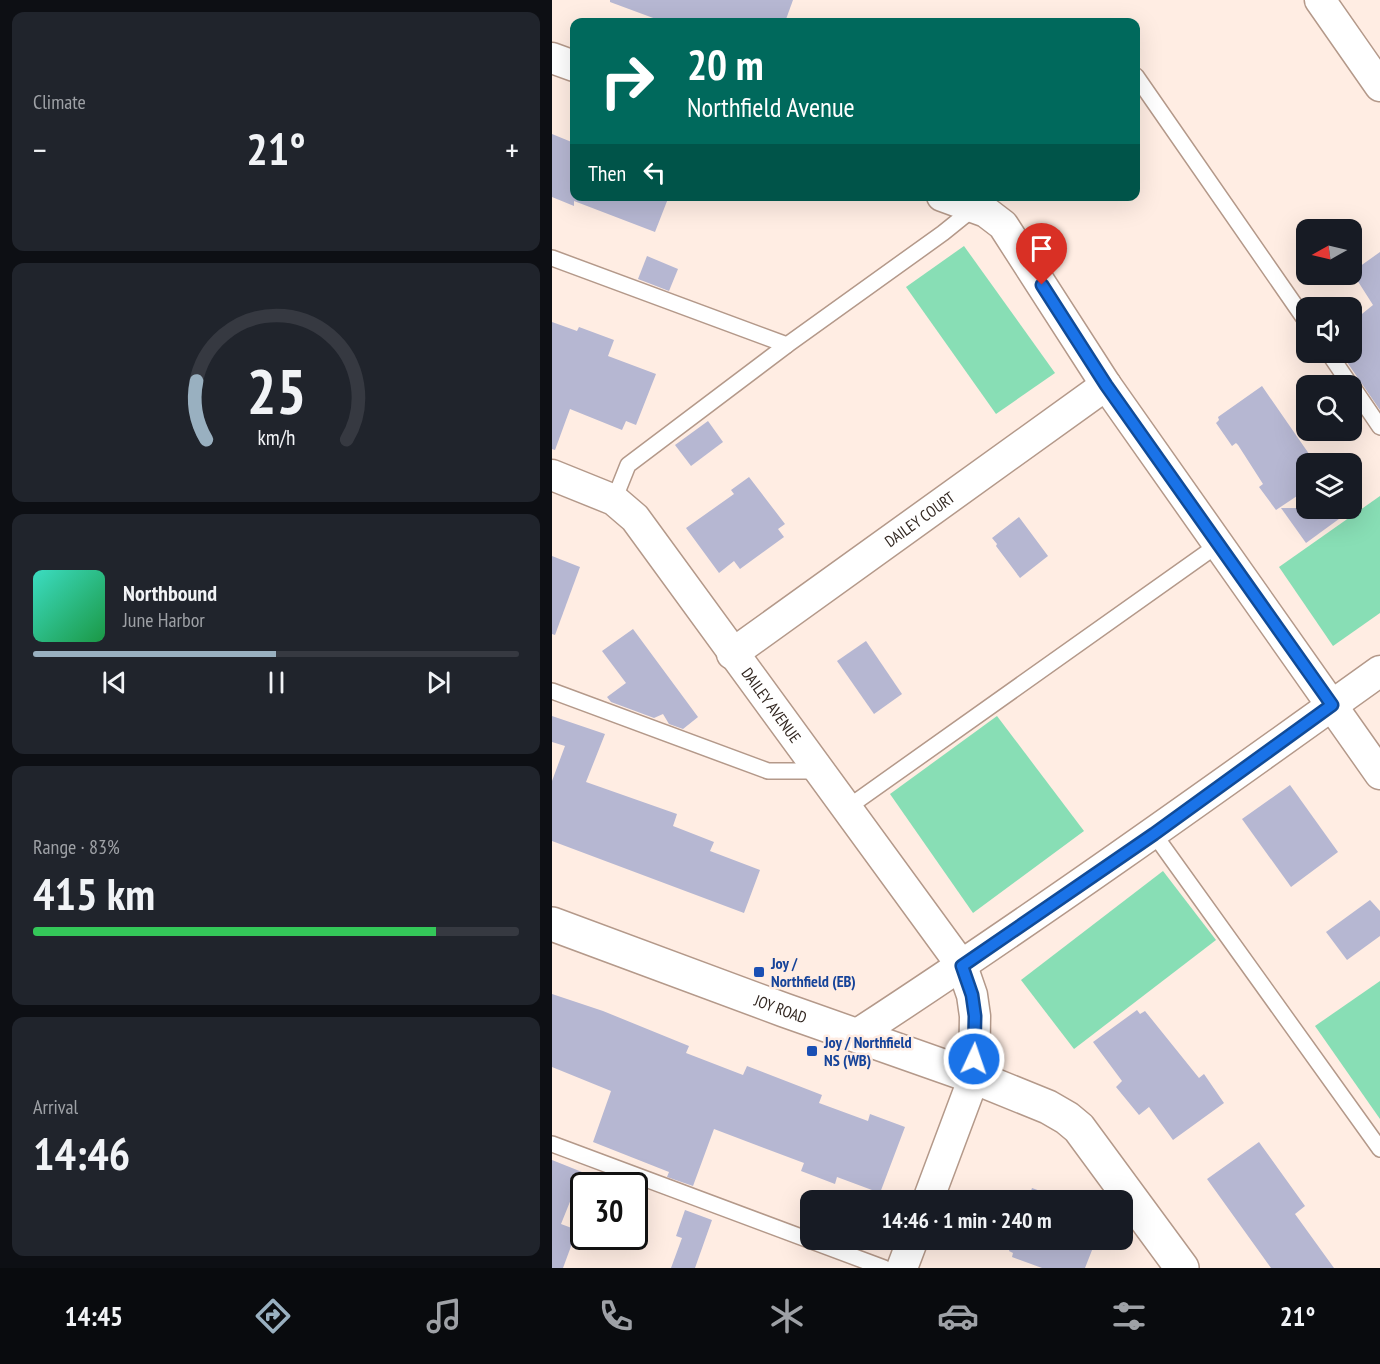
<!DOCTYPE html>
<meta charset="utf-8">
<style>
:root{--surface:#171b24;--page:#20242c;--text:#f1f3f6;--muted:#9ea1a6;--line:#363941;--accent:#99b0c0}
body{margin:0;font-family:"PT Sans Narrow",sans-serif;background:var(--page);color:var(--text);height:100vh;display:flex;flex-direction:column;font-size:22px;white-space:nowrap}
*{box-sizing:border-box;margin:0}
p{font-size:20px;color:var(--muted)}
.icon{flex:none;width:33px;height:33px;fill:none;stroke:currentColor;stroke-width:2;stroke-linecap:round;stroke-linejoin:round}
.map{position:relative;flex:1;overflow:hidden}
.details{display:flex;flex-direction:column;gap:12px;padding:12px;background:#0d0f14;width:552px}
.details>*{flex:none}
.guide{position:absolute;left:18px;top:18px;width:570px;height:183px;border-radius:12px;box-shadow:0 6px 24px #0002;background:#00695c;color:#fff;overflow:hidden}
.needle{width:39px;rotate:262deg}
.fabs{position:absolute;left:744px;top:219px;display:grid;gap:12px}
.fabs a{display:grid;place-items:center;width:66px;height:66px;border-radius:12px;background:var(--surface);box-shadow:0 6px 24px #0002;font-size:30px}
.speed{position:absolute;left:18px;top:1172px;display:flex;gap:12px;font-size:30px;font-weight:700;text-align:center}
.speed>*{display:grid;place-content:center;width:78px;height:78px;border-radius:50%;background:var(--surface);box-shadow:0 6px 24px #0002;line-height:1}
.speed .limit{border:3px solid #111;border-radius:9px;background:#fff;color:#111}
.pin{position:absolute;display:grid;place-items:center;width:51px;height:51px;color:#fff;margin:-62px -26px;border-radius:50% 50% 50% 0;rotate:-45deg;box-shadow:0 0 6px #0007}
.pin .icon{rotate:45deg}
.me{position:absolute;width:66px;margin:-33px;rotate:3deg;stroke-linejoin:round;filter:drop-shadow(0 0 4px #0008)}
.turn{display:flex;align-items:center;gap:21px;height:126px;padding:0 18px;font-size:27px}
.turn .icon{width:78px;height:78px;stroke-width:2.5}
.turn b{display:block;font-size:42px;line-height:51px}
.then{display:flex;align-items:center;height:57px;padding:0 18px;background:#0003;gap:12px;font-size:22px}
.big{font-size:45px;font-weight:700;line-height:1.1}
.details .tile{flex:1;display:flex;flex-direction:column;justify-content:center;gap:9px;min-width:0;padding:0 21px;border-radius:12px;background:var(--page)}
.details .dial{align-items:center;gap:0}
.dial svg{height:156px;overflow:visible;fill:none;stroke:var(--line);stroke-width:7;stroke-linecap:round;text-anchor:middle}
.dial text{fill:var(--text);stroke:none}
.song{display:flex;align-items:center;gap:18px}
.cover{width:72px;height:72px;border-radius:9px;background:linear-gradient(135deg,hsl(170 70% 55%),hsl(140 70% 35%))}
.played{height:6px;border-radius:3px;background:linear-gradient(90deg,var(--accent) 50%,var(--line) 50%)}
.keys{display:flex;justify-content:space-around;direction:ltr}
.heat{display:flex;justify-content:space-between;align-items:center;font-size:33px;direction:ltr}
.charge{height:9px;border-radius:4px;background:linear-gradient(90deg,#34c759 83%,var(--line) 0)}
.trip{position:absolute;left:248px;top:1190px;width:333px;height:60px;border-radius:12px;background:var(--surface);box-shadow:0 6px 24px #0002;font-weight:700;line-height:60px;text-align:center}
.tab-bar{display:flex;height:96px;justify-content:space-around;align-items:center;background:#090b0e;color:var(--muted)}
.tab-bar .icon{width:42px;height:42px}
.tab-bar .current{color:var(--accent)}
.tab-bar b{font-size:27px;color:var(--text)}
main{display:flex;flex:1;min-height:0}
.map>svg:first-child{display:block}
</style>
<main>
<section class="details">
<div class="tile"><p>Climate</p>
<div class="heat"><a>−</a><b class="big">21°</b><a>+</a></div>
</div>
<div class="tile dial"><svg viewBox="0 0 100 80">
<path d="M14 69A42 42 0 1 1 86 69"/>
<path d="M14 69A42 42 0 0 1 9 39" stroke="#99b0c0"/>
<text x="50" y="56" font-size="32" font-weight="700">25</text>
<text x="50" y="72" font-size="11">km/h</text>
</svg></div>
<div class="tile">
<div class="song"><i class="cover"></i><div><b>Northbound</b><p>June Harbor</p></div></div>
<div class="played"></div>
<div class="keys"><svg class="icon" aria-label="previous" viewBox="0 0 24 24"><path d="M18 5L8 12l10 7zM5 5v14"/></svg><svg class="icon" aria-label="pause" viewBox="0 0 24 24"><path d="M8 5v14M16 5v14"/></svg><svg class="icon" aria-label="next" viewBox="0 0 24 24"><path d="M6 5l10 7-10 7zM19 5v14"/></svg></div>
</div>
<div class="tile"><p>Range · 83%</p><b class="big">415 km</b><div class="charge"></div></div>
<div class="tile"><p>Arrival</p><b class="big">14:46</b></div>
</section>
<div class="map">
<svg width="828" height="1268" viewBox="0 0 828 1268">
<rect width="100%" height="100%" fill="#ffede3"/>
<g fill="#88deb5">
<polygon points="412,246 503,373 444,414 354,287"/>
<polygon points="828,496 828,613 781,646 727,567"/>
<polygon points="445,716 532,831 421,913 338,794"/>
<polygon points="611,871 664,940 522,1049 469,980"/>
<polygon points="828,981 828,1119 763,1026"/>
</g>
<g fill="#b6b7d2">
<polygon points="58,0 241,0 233,22 112,22 58,2"/>
<polygon points="0,134 22,143 22,196 117,196 103,232 22,201 22,206 0,197"/>
<polygon points="828,252 828,410 788,352 800,352 800,322 821,305 800,272"/>
<polygon points="95,256 126,269 117,291 86,279"/>
<polygon points="0,322 25,331 27,327 62,340 56,356 104,374 84,425 74,421 70,430 18,409 3,450 0,449"/>
<polygon points="710,386 764,464 754,464 754,490 724,510 707,487 711,484 686,445 684,443 680,446 664,423 667,420 666,417"/>
<polygon points="156,421 171,442 139,466 123,445"/>
<polygon points="197,477 233,524 226,529 232,537 188,569 182,561 167,573 134,528 182,494 179,490"/>
<polygon points="729,508 802,508 754,543"/>
<polygon points="467,517 496,556 468,578 444,546 445,544 440,538"/>
<polygon points="0,556 28,567 3,635 0,634"/>
<polygon points="81,629 146,717 131,729 117,724 111,714 102,718 59,702 55,697 74,683 50,651"/>
<polygon points="314,641 350,694 322,714 285,661"/>
<polygon points="0,716 53,734 34,782 125,814 121,826 162,842 158,851 208,870 192,913 0,841 0,781 13,746 0,742"/>
<polygon points="738,785 786,852 739,887 690,819"/>
<polygon points="818,900 828,911 828,936 795,960 774,932"/>
<polygon points="0,994 51,1011 137,1046 134,1053 191,1075 195,1066 270,1095 267,1103 316,1121 318,1114 353,1127 328,1193 285,1177 283,1184 249,1171 252,1163 162,1129 141,1186 115,1177 117,1172 41,1142 59,1091 0,1067"/>
<polygon points="585,1010 588,1014 593,1011 647,1078 652,1074 672,1103 621,1140 597,1107 587,1115 564,1087 570,1081 541,1042"/>
<polygon points="707,1142 753,1206 743,1214 782,1268 719,1268 655,1179"/>
<polygon points="0,1160 30,1172 9,1224 25,1230 11,1268 0,1268"/>
<polygon points="480,1188 513,1200 476,1200"/>
<polygon points="133,1210 160,1220 143,1268 119,1268 130,1238 124,1236"/>
<polygon points="461,1239 542,1239 540,1244 542,1245 533,1268 490,1268 460,1257 461,1253 457,1251"/>
</g>
<g fill="none" stroke-linecap="round" stroke-linejoin="round">
<g stroke="#b4998a" stroke-width="18">
<g id="service">
<polyline points="584,76 754,321"/>
<polyline points="0,258 235,345"/>
<polyline points="776,352 799,386"/>
<polyline points="800,386 828,427"/>
<polyline points="62,500 76,465 235,345 391,233 422,208"/>
<polyline points="0,691 216,771 267,771"/>
<polyline points="295,808 667,544"/>
<polyline points="602,834 828,1149"/>
<polyline points="0,1144 332,1268"/>
</g>
</g>
<g stroke="#b4998a" stroke-width="33">
<g id="minor">
<polyline points="768,0 828,86"/>
<polyline points="0,58 22,66"/>
<polyline points="390,196 434,212 451,225 554,385 828,774"/>
<path id="s1" d="M0,475L62,500L83,518L410,966L420,995L423,1016L422,1077L376,1200"/>
<path id="s2" d="M180,654L554,385"/>
<path d="M304,1035C482,919 655,795 828,671"/>
<polyline points="350,1268 361,1239"/>
</g>
</g>
<g stroke="#b4998a" stroke-width="36">
<g id="tertiary">
<path id="s3" d="M0,924L232,1010L422,1077L496,1107L515,1118L527,1128L630,1268"/>
</g>
</g>
<use href="#service" stroke="#fff" stroke-width="15"/>
<use href="#minor" stroke="#fff" stroke-width="30"/>
<use href="#tertiary" stroke="#fff" stroke-width="33"/>
</g>
<g fill="none" stroke-linecap="round" stroke-linejoin="round">
<g stroke="#114b97" stroke-width="15">
<polyline id="route" points="422,1059 423,1016 420,995 410,966 602,834 780,705 554,385 490,285"/>
</g>
<use href="#route" stroke="#1a73e8" stroke-width="10"/>
</g>
<g fill="#1a4fb4" stroke="#ffede3" stroke-width="2">
<rect x="201" y="966" width="12" height="12" rx="3"/>
<rect x="254" y="1045" width="12" height="12" rx="3"/>
</g>
<g text-anchor="middle" stroke-width="5" stroke-linejoin="round" paint-order="stroke">
<g font-size="16" fill="#322721" stroke="#ffede3">
<text dy="6" stroke="none"><textPath href="#s2" startOffset="231">DAILEY COURT</textPath></text>
<text dy="6" stroke="none"><textPath href="#s1" startOffset="326">DAILEY AVENUE</textPath></text>
<text dy="6" stroke="none"><textPath href="#s3" startOffset="244">JOY ROAD</textPath></text>
</g>
<g font-size="16" font-weight="bold" fill="#164399" stroke="#ffede3" text-anchor="start">
<text x="219" y="969">Joy /<tspan x="219" dy="18">Northfield (EB)</tspan></text>
<text x="272" y="1048">Joy / Northfield<tspan x="272" dy="18">NS (WB)</tspan></text>
</g>
</g>
</svg>
<div class="fabs">
<a><svg class="needle" viewBox="-14 -14 28 28"><path d="M0-13l5 13h-10z" fill="#e53935"/><path d="M0 13l5-13h-10z" fill="#9ea1a6"/></svg></a>
<a><svg class="icon" aria-label="sound" viewBox="0 0 24 24"><path d="M4 9h4l5-4v14l-5-4H4zM17 9q2 3 0 6"/></svg></a>
<a><svg class="icon" aria-label="search" viewBox="0 0 24 24"><circle cx="10" cy="10" r="6"/><path d="M15 15l6 6"/></svg></a>
<a><svg class="icon" aria-label="layers" viewBox="0 0 24 24"><path d="M12 4l9 5-9 5-9-5zM3 14l9 5 9-5"/></svg></a>
</div>
<div class="speed"><div class="limit">30</div></div>
<div class="pin" style="left:490px;top:285px;background:#d93025"><svg class="icon" aria-label="arrive" viewBox="0 0 24 24"><path d="M6 21V4h12l-3 4 3 4H6"/></svg></div>
<svg class="me" style="left:422px;top:1059px" viewBox="-20 -20 40 40"><circle r="17" fill="#1a73e8" stroke="#fff" stroke-width="3"/><path d="M0-11L8 9 0 5-8 9z" fill="#fff"/></svg>
<div class="trip">14:46 · 1 min · 240 m</div>
<div class="guide">
<div class="turn"><svg class="icon" aria-label="right" viewBox="0 0 24 24"><path d="M7 20v-9h11M14 6l5 5-5 5"/></svg><div><b>20 m</b>Northfield Avenue</div></div>
<div class="then">Then<svg class="icon" aria-label="left" viewBox="0 0 24 24"><path d="M17 20v-9H6M10 6l-5 5 5 5"/></svg></div>
</div>
</div>
</main>
<nav class="tab-bar">
<b>14:45</b>
<svg class="icon current" aria-label="directions" viewBox="0 0 24 24"><path d="M12 3l9 9-9 9-9-9zM9 14v-3h6M13 9l2 2-2 2"/></svg>
<svg class="icon" aria-label="music" viewBox="0 0 24 24"><path d="M9 18V5l10-2v13"/><circle cx="6" cy="18" r="3"/><circle cx="16" cy="16" r="3"/></svg>
<svg class="icon" aria-label="phone" viewBox="0 0 24 24"><path d="M5 4h4l2 5-3 2q2 4 5 5l2-3 5 2v4C11 20 4 13 5 4z"/></svg>
<svg class="icon" aria-label="climate" viewBox="0 0 24 24"><path d="M12 3v18M4 7l16 10M4 17L20 7"/></svg>
<svg class="icon" aria-label="car" viewBox="0 0 24 24"><path d="M5 17H2v-5l4-1 3-4h7l3 4 3 1v5h-3M9 17h6M6 11h13"/><circle cx="7" cy="17" r="2"/><circle cx="17" cy="17" r="2"/></svg>
<svg class="icon" aria-label="filters" viewBox="0 0 24 24"><path d="M4 7h16M4 17h16"/><circle cx="9" cy="7" r="2"/><circle cx="15" cy="17" r="2"/></svg>
<b>21°</b>
</nav>
